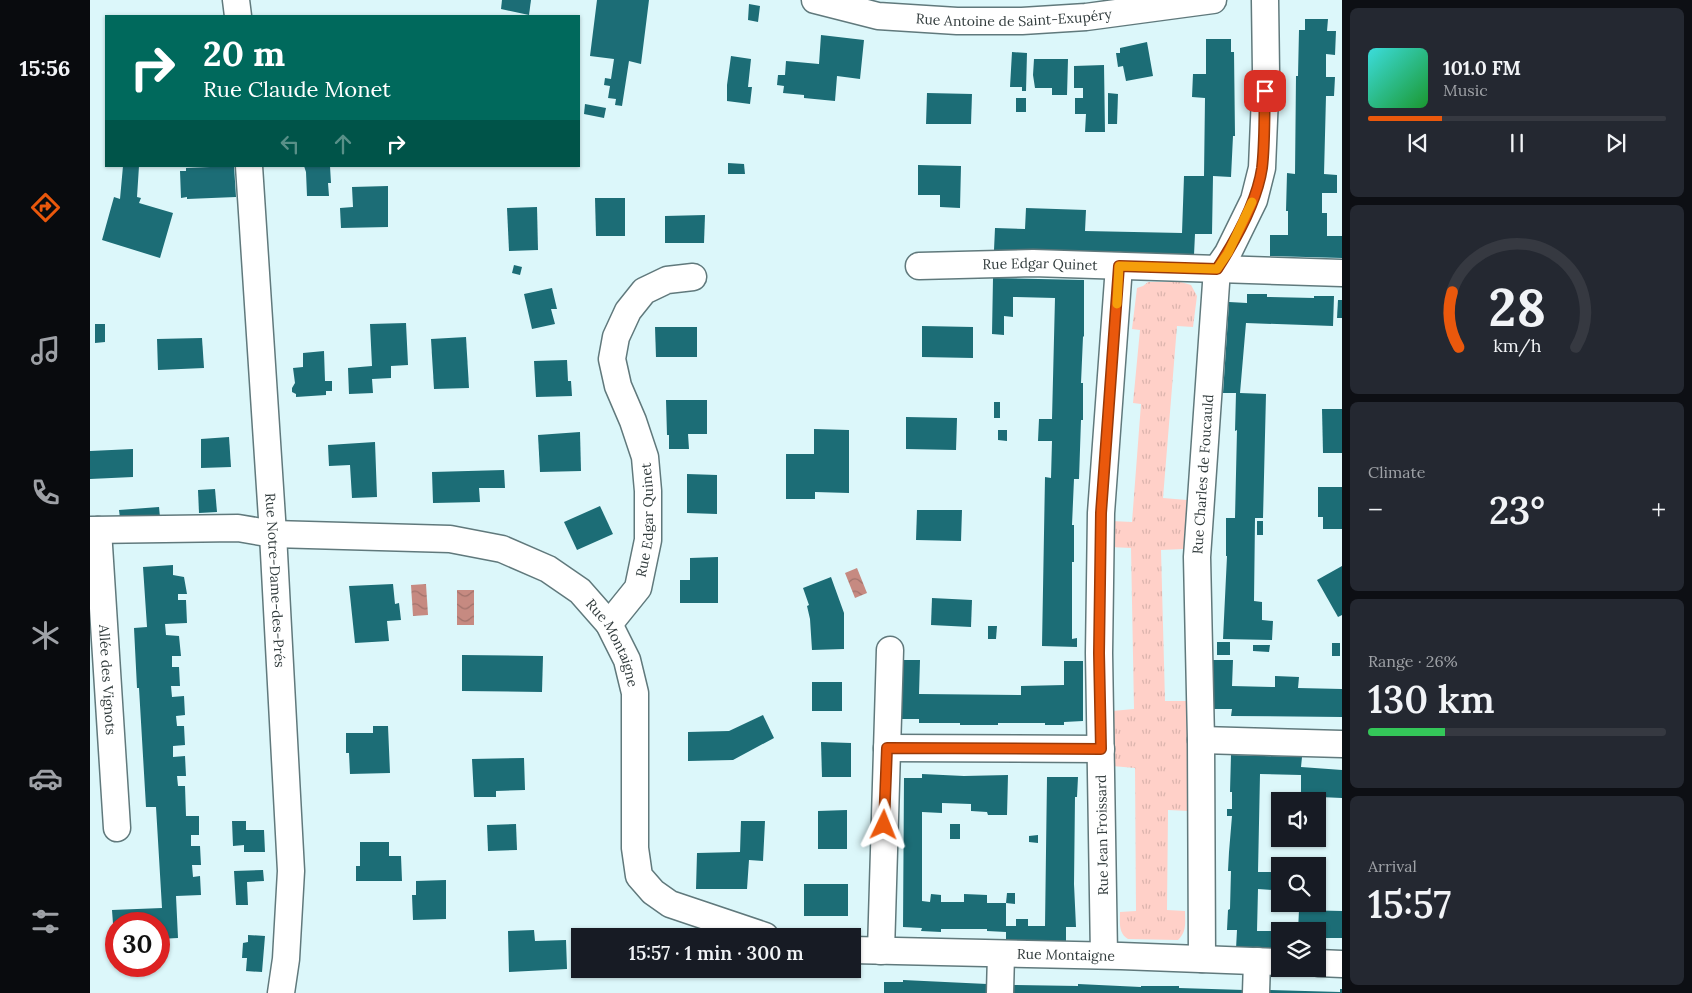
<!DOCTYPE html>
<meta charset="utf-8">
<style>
:root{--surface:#171b24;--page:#242831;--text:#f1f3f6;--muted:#9ea1a6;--line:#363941;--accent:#ea580c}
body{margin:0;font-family:Lora,serif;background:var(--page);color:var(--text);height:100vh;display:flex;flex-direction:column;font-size:19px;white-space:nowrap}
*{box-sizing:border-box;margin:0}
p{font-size:16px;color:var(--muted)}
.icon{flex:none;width:28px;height:28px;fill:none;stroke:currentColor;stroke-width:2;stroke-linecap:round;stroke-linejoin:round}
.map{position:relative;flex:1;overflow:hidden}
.panel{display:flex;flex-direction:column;gap:8px;padding:8px;background:#0d0f14;width:350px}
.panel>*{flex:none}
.hud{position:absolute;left:15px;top:15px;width:475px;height:152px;border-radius:0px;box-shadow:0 1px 4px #0004;background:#00695c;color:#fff;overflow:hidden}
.controls{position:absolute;left:1181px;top:792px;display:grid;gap:10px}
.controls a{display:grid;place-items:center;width:55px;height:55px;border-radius:0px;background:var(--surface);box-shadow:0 1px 4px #0004;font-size:25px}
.speed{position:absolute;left:15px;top:912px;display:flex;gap:10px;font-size:25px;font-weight:700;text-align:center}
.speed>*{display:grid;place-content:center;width:65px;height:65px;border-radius:50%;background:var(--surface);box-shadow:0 1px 4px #0004;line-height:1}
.speed .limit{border:8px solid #d22;background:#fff;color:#111}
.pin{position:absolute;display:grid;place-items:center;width:42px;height:42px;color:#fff;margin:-21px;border-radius:10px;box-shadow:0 2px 8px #0006}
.me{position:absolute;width:55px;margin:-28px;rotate:2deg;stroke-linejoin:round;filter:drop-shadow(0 0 4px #0008)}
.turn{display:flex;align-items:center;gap:18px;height:105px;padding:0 15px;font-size:22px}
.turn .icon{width:65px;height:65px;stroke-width:2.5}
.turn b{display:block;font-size:35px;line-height:42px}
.lanes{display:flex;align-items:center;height:48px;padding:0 15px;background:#0003;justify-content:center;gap:25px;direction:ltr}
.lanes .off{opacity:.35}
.big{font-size:38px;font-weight:600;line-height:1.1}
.panel .card{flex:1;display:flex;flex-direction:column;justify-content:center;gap:8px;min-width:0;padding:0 18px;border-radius:8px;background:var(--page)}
.panel .dial{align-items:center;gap:0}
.dial svg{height:130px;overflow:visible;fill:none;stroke:var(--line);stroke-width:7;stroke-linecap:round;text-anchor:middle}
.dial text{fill:var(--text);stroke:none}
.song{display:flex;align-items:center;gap:15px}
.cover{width:60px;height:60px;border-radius:8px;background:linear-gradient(135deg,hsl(180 70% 55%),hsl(130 70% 35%))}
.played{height:5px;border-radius:2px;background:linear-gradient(90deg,var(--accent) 25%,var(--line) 25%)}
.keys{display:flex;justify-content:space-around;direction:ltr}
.heat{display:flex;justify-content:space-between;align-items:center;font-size:28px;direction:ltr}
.charge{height:8px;border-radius:4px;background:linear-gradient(90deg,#34c759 26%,var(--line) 0)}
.trip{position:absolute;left:481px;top:928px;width:290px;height:50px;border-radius:0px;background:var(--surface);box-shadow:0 1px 4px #0004;font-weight:600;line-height:50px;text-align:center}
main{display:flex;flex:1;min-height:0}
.dock{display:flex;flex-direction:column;width:90px;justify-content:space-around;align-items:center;background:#090b0e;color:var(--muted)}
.dock .icon{width:35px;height:35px}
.dock .on{color:var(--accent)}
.dock b{font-size:22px;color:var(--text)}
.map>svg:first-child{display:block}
</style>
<main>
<nav class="dock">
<b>15:56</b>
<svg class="icon on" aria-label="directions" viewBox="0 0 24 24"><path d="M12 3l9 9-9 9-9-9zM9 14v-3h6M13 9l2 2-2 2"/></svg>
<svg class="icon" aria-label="music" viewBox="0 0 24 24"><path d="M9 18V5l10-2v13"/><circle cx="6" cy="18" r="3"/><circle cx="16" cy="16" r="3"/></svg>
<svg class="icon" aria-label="phone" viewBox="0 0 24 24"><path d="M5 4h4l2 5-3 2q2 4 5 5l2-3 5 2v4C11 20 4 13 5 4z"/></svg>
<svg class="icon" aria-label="climate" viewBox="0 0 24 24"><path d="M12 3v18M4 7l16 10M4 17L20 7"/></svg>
<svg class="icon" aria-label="car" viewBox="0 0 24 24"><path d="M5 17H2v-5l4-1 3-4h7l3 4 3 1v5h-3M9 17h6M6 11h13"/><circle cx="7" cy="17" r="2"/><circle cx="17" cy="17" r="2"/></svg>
<svg class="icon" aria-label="filters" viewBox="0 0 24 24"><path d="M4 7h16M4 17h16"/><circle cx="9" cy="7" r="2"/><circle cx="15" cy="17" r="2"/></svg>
</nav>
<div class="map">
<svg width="1252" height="993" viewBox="0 0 1252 993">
<defs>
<pattern id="grass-tufts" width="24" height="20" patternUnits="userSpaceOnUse" patternTransform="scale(1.25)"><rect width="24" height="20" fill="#ffd0c8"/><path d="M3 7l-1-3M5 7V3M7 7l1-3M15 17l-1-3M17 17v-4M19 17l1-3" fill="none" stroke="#dbb4ad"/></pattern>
<pattern id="water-waves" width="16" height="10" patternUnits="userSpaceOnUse" patternTransform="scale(1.25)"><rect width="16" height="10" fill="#c68a81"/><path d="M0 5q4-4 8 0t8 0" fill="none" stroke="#a1726b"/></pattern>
</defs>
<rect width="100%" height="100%" fill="#dcf7fa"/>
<path fill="url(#grass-tufts)" d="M1058,282H1091L1101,285L1107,296L1103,327L1087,326L1073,498L1097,500L1094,549L1071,550L1075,701H1098L1099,811L1078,810L1077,910L1095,911C1095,922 1097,932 1088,940L1038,939C1028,933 1030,922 1030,912L1046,911L1045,768L1022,766V711L1044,709L1041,548L1020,547L1021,521L1042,522L1051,404L1043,403L1050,330L1042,329L1047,288L1053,286Z"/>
<g fill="url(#water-waves)">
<polygon points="767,568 777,593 765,598 755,573"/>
<polygon points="336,584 338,615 323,616 321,585"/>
<rect x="367" y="590" width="17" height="35"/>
</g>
<g fill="#1c6d76">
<polygon points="412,0 441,0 439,15 411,9"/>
<polygon points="507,0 559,0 551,64 539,61 532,106 525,105 526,99 518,98 520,86 514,85 515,78 521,79 524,59 500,56"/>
<polygon points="659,4 670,6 668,22 658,20"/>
<polygon points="1215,19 1238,19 1237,31 1246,31 1245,55 1236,54 1236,77 1245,77 1244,96 1236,96 1234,174 1247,175 1247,193 1232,193 1232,213 1237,213 1237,236 1252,236 1252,258 1180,256 1180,235 1198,235 1198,211 1196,211 1197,173 1205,174 1206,76 1208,76 1209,30 1215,30"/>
<polygon points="731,35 774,40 770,79 747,76 745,101 714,98 714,95 693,93 694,86 687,85 688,75 695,75 696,61 729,64"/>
<polygon points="1116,39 1141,39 1141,52 1144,52 1145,136 1143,136 1141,177 1123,176 1122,234 1105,234 1104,255 904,250 905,228 935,229 936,208 996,210 995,231 1092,233 1094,176 1114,176 1115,98 1102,97 1103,74 1116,74"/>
<polygon points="1057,42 1063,76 1036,81 1033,66 1028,67 1026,53 1030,53 1030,48"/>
<polygon points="922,52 937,53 936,91 932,91 932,87 920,87"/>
<polygon points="641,56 661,59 658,87 662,87 660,104 637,101 637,85"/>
<polygon points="944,59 978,59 977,95 962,95 962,88 945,88 943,75"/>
<polygon points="1014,65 1015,132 995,132 996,114 985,114 985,98 993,98 993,88 984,88 984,66"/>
<polygon points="837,93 882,94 881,124 836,124"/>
<polygon points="1018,93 1028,94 1027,124 1018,124"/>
<rect x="926" y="98" width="10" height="14"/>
<polygon points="495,104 516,108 514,118 494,114"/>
<polygon points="638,163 654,164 655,174 638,174"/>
<polygon points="828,165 871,166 870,208 850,207 850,195 828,195"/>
<polygon points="33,166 49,166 47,197 51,198 49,203 83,213 70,258 12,240 24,197 30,199"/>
<polygon points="144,166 146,197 97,199 97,197 91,198 90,171 96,171 96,168"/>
<polygon points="214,166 240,166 241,183 238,183 239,196 217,196 216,172"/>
<polygon points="298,186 298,227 251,228 250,208 263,207 262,187"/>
<polygon points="505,198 535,198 535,236 506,236"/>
<polygon points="447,207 448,250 419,251 417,208"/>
<polygon points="615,215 614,243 575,243 575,216"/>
<polygon points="424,265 432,267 430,275 422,273"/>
<polygon points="903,278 994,280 994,336 993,337 991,383 993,383 993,420 991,420 989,479 984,479 982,525 984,525 984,562 982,562 982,639 987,638 987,647 952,646 955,477 961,478 962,441 948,441 949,419 962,419 965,298 923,297 923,317 914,316 914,335 902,334"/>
<polygon points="462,288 467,309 461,309 465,324 442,329 434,294"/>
<polygon points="1157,294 1177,294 1177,297 1224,298 1224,296 1244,296 1243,326 1156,323 1150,393 1176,394 1173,518 1165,518 1164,601 1172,602 1172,620 1183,621 1182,640 1133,639 1137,556 1136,556 1136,518 1145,518 1147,430 1145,431 1146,393 1133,393 1137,333 1139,302 1157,303"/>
<polygon points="1248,300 1252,300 1252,318 1247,318"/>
<polygon points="316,323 318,365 301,366 301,378 282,379 283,393 259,394 258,368 282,366 280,324"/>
<polygon points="5,324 15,324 15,342 5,343"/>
<polygon points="832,326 883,327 883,358 832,357"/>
<polygon points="565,327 607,327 607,357 566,357"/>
<polygon points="376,337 379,388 344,389 341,339"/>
<polygon points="112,338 114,368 68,370 67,339"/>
<polygon points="234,351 235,381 242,381 242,391 236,391 236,395 206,397 206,394 202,392 202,388 205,383 203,368 213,367 213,353"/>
<polygon points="477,360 478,381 481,381 482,396 446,397 444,361"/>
<polygon points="576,400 617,400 617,434 598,434 599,449 579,449 579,435 577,435"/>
<rect x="904" y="402" width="6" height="16"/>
<polygon points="1232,409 1252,409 1252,453 1233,453"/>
<polygon points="816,417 867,418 866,450 816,449"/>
<polygon points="724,429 759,430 759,493 725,492 725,499 696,499 696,454 724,454"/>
<polygon points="908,430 917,430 917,441 908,440"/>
<polygon points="490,432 491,471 450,472 448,435"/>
<polygon points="139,437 141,467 111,468 111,439"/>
<polygon points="285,442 287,497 262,498 260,465 239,466 238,445"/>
<polygon points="43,449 43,477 0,479 0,451"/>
<polygon points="414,470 415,488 389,488 390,502 343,503 342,472"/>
<polygon points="597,474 627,475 627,514 597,513"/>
<polygon points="1228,487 1252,487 1252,529 1233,529 1233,517 1228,517"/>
<polygon points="125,489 127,512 109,513 108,490"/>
<polygon points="510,506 523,534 487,550 474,522"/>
<polygon points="69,507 70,517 30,518 29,510"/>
<polygon points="827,510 872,510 871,541 826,540"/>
<rect x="1167" y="521" width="6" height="14"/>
<polygon points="628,557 628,603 590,603 590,580 600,580 600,558"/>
<polygon points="83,565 83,575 94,577 97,594 88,594 88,600 96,600 97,623 75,624 76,635 89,636 91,656 82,656 82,667 89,667 90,686 81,686 82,697 94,696 95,715 86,716 87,726 94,726 95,745 83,746 83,757 95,756 96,776 87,776 88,786 95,786 96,816 109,816 109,835 101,835 101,846 110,846 111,865 102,865 103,877 110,876 111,895 86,896 88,938 69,939 69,924 26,924 26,951 25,951 22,910 72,908 66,807 56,807 49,688 47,688 44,628 57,627 53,567"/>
<polygon points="1252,566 1252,615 1248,617 1227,580"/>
<polygon points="741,577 754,613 754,649 722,650 720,619 717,606 719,605 713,588"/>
<polygon points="303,584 305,604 309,603 311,620 297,621 299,641 265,643 259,586"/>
<polygon points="842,598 882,600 881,627 841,625"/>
<polygon points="898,626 907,626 906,639 898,639"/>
<rect x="1127" y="642" width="13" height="13"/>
<rect x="1242" y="643" width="8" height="13"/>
<polygon points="1163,645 1180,645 1179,652 1163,651"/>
<polygon points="372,655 453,656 452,692 372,691"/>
<polygon points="811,660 830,660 829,694 931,695 931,686 974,685 974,661 993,661 993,721 974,722 974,725 955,725 955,723 908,723 908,725 870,725 870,723 829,723 829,719 812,719"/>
<polygon points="1123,660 1143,660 1142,686 1185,687 1185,676 1209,677 1208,688 1252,689 1252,717 1141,716 1142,709 1123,709"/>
<rect x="722" y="682" width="30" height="29"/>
<polygon points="673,715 684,738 643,760 598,761 598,732 639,731"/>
<polygon points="283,726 298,726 300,773 260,774 259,753 256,753 256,733 283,733"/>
<polygon points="731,742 761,743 761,777 732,777"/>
<polygon points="1141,755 1212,757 1211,767 1252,770 1252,798 1230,797 1230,804 1228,804 1228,801 1211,801 1211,775 1170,774 1168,872 1183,872 1182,890 1168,889 1167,931 1190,931 1190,950 1146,949 1147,930 1137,930 1138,910 1140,909 1141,871 1138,871 1139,852 1142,816 1137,816 1137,809 1142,809 1142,792 1140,792"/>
<polygon points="434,758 435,790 406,791 406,797 384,797 382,759"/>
<polygon points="832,774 874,776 918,775 917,815 898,815 897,812 881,811 881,804 852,803 852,813 832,812 832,901 840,902 841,894 851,895 851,902 874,902 874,894 897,895 897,903 916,903 916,926 926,926 926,919 938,919 938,926 955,926 957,777 988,777 987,797 985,797 984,884 986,927 976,927 976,946 916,945 916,932 897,931 897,929 851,929 851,932 831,931 832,928 813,927 814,778 832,778"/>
<polygon points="757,810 757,849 728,849 728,811"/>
<polygon points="142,821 156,821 156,830 174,830 175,852 154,852 154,845 143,846"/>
<polygon points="651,821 675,821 673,861 659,860 657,889 606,889 607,853 650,852"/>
<polygon points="426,824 427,850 398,851 397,825"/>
<rect x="860" y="824" width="10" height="15"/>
<polygon points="948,835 948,843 939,842 939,836"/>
<polygon points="270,842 299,842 299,856 311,856 312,881 266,881 266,866 270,866"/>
<polygon points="173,870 174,881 157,882 158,905 146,905 144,871"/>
<polygon points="356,880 356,919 323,920 322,895 326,895 326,881"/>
<rect x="714" y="884" width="44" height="32"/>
<polygon points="917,893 925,893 925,904 916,903"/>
<polygon points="1209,910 1252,911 1252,938 1228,938 1228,931 1208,931"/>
<polygon points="444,930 445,941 476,940 477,969 419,972 418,931"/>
<polygon points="158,935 175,936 172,972 156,971 157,958 152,958 153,943 158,942"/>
<polygon points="813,980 897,984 897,993 794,993 794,982 813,982"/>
<polygon points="988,984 1051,987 1051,986 1089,986 1089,988 1154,990 1154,993 924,993 924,985 988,986"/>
<polygon points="1250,989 1252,989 1252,993 1180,993 1180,990 1250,992"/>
</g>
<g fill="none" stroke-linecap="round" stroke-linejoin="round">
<g stroke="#60797c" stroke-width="29">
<g id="minor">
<polyline points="146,0 148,16"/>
<path id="s1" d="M725,0L788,16L867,21H932L996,17L1123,0"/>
<path id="s2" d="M159,166L183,534L201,871L196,959L191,993"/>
<path id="s3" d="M829,266L943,263L1252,273"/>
<path id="s4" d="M0,530L148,528L183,534L360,539L412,549L458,569L490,591L519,624L537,660L545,693V848L549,876L563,892L580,904L675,936"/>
<path id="s5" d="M8,530L27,828"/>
<path id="s6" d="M519,624L548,588L558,540V491L555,457L543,421L528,386L522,359L526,337L538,311L554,291L577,280L603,277"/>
<polyline points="1111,740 1252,744"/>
<polyline points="797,748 1011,749"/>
<path id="s7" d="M762,950L1031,956L1190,962"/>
<polyline points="791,951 800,650"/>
<polyline points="1014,955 1009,653 1011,513 1029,266"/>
<path id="s8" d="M1112,959L1111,740L1107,557L1127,269L1138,253L1164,200L1172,168L1176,72L1175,0"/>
<polyline points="1228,963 1252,964"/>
<polyline points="910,993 911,954"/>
<polyline points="1166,993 1167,961"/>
</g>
</g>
<use href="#minor" stroke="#fff" stroke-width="26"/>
</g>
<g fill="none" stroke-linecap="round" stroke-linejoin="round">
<g stroke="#983908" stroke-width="12">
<path id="route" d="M794,825L797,748L1011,749L1009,653L1011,513L1029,266L1127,269C1145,241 1167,202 1172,168C1175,143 1174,116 1175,91"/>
</g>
<use href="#route" stroke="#ea580c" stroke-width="9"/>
<polyline stroke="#f59e0b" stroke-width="9" points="1027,304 1029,266 1127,269 1138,253 1162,202"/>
</g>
<g text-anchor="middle" stroke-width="5" stroke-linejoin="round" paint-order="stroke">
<g font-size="14" fill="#323c3d" stroke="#fff">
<text dy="5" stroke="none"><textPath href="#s1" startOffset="201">Rue Antoine de Saint-Exupéry</textPath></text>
<text dy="5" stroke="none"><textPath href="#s3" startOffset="121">Rue Edgar Quinet</textPath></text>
<text dy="5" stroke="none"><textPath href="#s8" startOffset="485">Rue Charles de Foucauld</textPath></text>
<text dy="5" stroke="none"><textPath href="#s6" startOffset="115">Rue Edgar Quinet</textPath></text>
<text dy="5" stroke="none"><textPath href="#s2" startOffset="415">Rue Notre-Dame-des-Prés</textPath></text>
<text dy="5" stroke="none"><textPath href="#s4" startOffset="565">Rue Montaigne</textPath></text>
<text dy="5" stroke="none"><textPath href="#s5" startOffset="150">Allée des Vignots</textPath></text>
<text transform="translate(1012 835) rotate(-91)" y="5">Rue Jean Froissard</text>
<text dy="5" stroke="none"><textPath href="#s7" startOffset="214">Rue Montaigne</textPath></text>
</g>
</g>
</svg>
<div class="controls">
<a><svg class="icon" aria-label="sound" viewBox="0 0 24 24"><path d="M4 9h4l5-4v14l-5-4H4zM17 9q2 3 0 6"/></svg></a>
<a><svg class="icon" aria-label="search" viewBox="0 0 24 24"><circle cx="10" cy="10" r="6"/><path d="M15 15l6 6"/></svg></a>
<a><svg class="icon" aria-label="layers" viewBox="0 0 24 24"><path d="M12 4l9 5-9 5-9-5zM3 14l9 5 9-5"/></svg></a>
</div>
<div class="speed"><div class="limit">30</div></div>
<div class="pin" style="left:1175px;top:91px;background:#d93025"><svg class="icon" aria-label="arrive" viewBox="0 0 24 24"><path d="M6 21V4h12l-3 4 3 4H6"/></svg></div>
<svg class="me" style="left:794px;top:825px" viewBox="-20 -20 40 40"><path d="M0-17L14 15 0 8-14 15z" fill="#ea580c" stroke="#fff" stroke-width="4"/></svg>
<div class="trip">15:57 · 1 min · 300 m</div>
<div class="hud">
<div class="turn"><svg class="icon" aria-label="right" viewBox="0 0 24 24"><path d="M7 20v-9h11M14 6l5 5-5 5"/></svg><div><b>20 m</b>Rue Claude Monet</div></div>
<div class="lanes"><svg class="icon off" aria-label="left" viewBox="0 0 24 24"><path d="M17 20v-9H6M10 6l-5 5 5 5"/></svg><svg class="icon off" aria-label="ahead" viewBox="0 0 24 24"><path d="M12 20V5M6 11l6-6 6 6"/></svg><svg class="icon" aria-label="right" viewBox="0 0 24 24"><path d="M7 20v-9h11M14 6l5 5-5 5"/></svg></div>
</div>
</div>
<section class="panel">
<div class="card">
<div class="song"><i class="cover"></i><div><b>101.0 FM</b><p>Music</p></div></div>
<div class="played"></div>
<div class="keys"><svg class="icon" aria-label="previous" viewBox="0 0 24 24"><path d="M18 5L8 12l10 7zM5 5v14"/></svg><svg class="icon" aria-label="pause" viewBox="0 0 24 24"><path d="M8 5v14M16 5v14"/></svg><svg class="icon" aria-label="next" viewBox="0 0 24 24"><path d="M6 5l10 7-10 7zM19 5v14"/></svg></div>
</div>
<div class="card dial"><svg viewBox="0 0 100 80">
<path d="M14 69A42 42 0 1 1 86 69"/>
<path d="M14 69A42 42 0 0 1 10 35" stroke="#ea580c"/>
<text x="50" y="56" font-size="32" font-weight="700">28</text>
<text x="50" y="72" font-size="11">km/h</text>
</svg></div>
<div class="card"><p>Climate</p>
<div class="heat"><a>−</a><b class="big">23°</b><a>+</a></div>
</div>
<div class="card"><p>Range · 26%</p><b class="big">130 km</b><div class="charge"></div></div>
<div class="card"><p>Arrival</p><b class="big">15:57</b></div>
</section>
</main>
